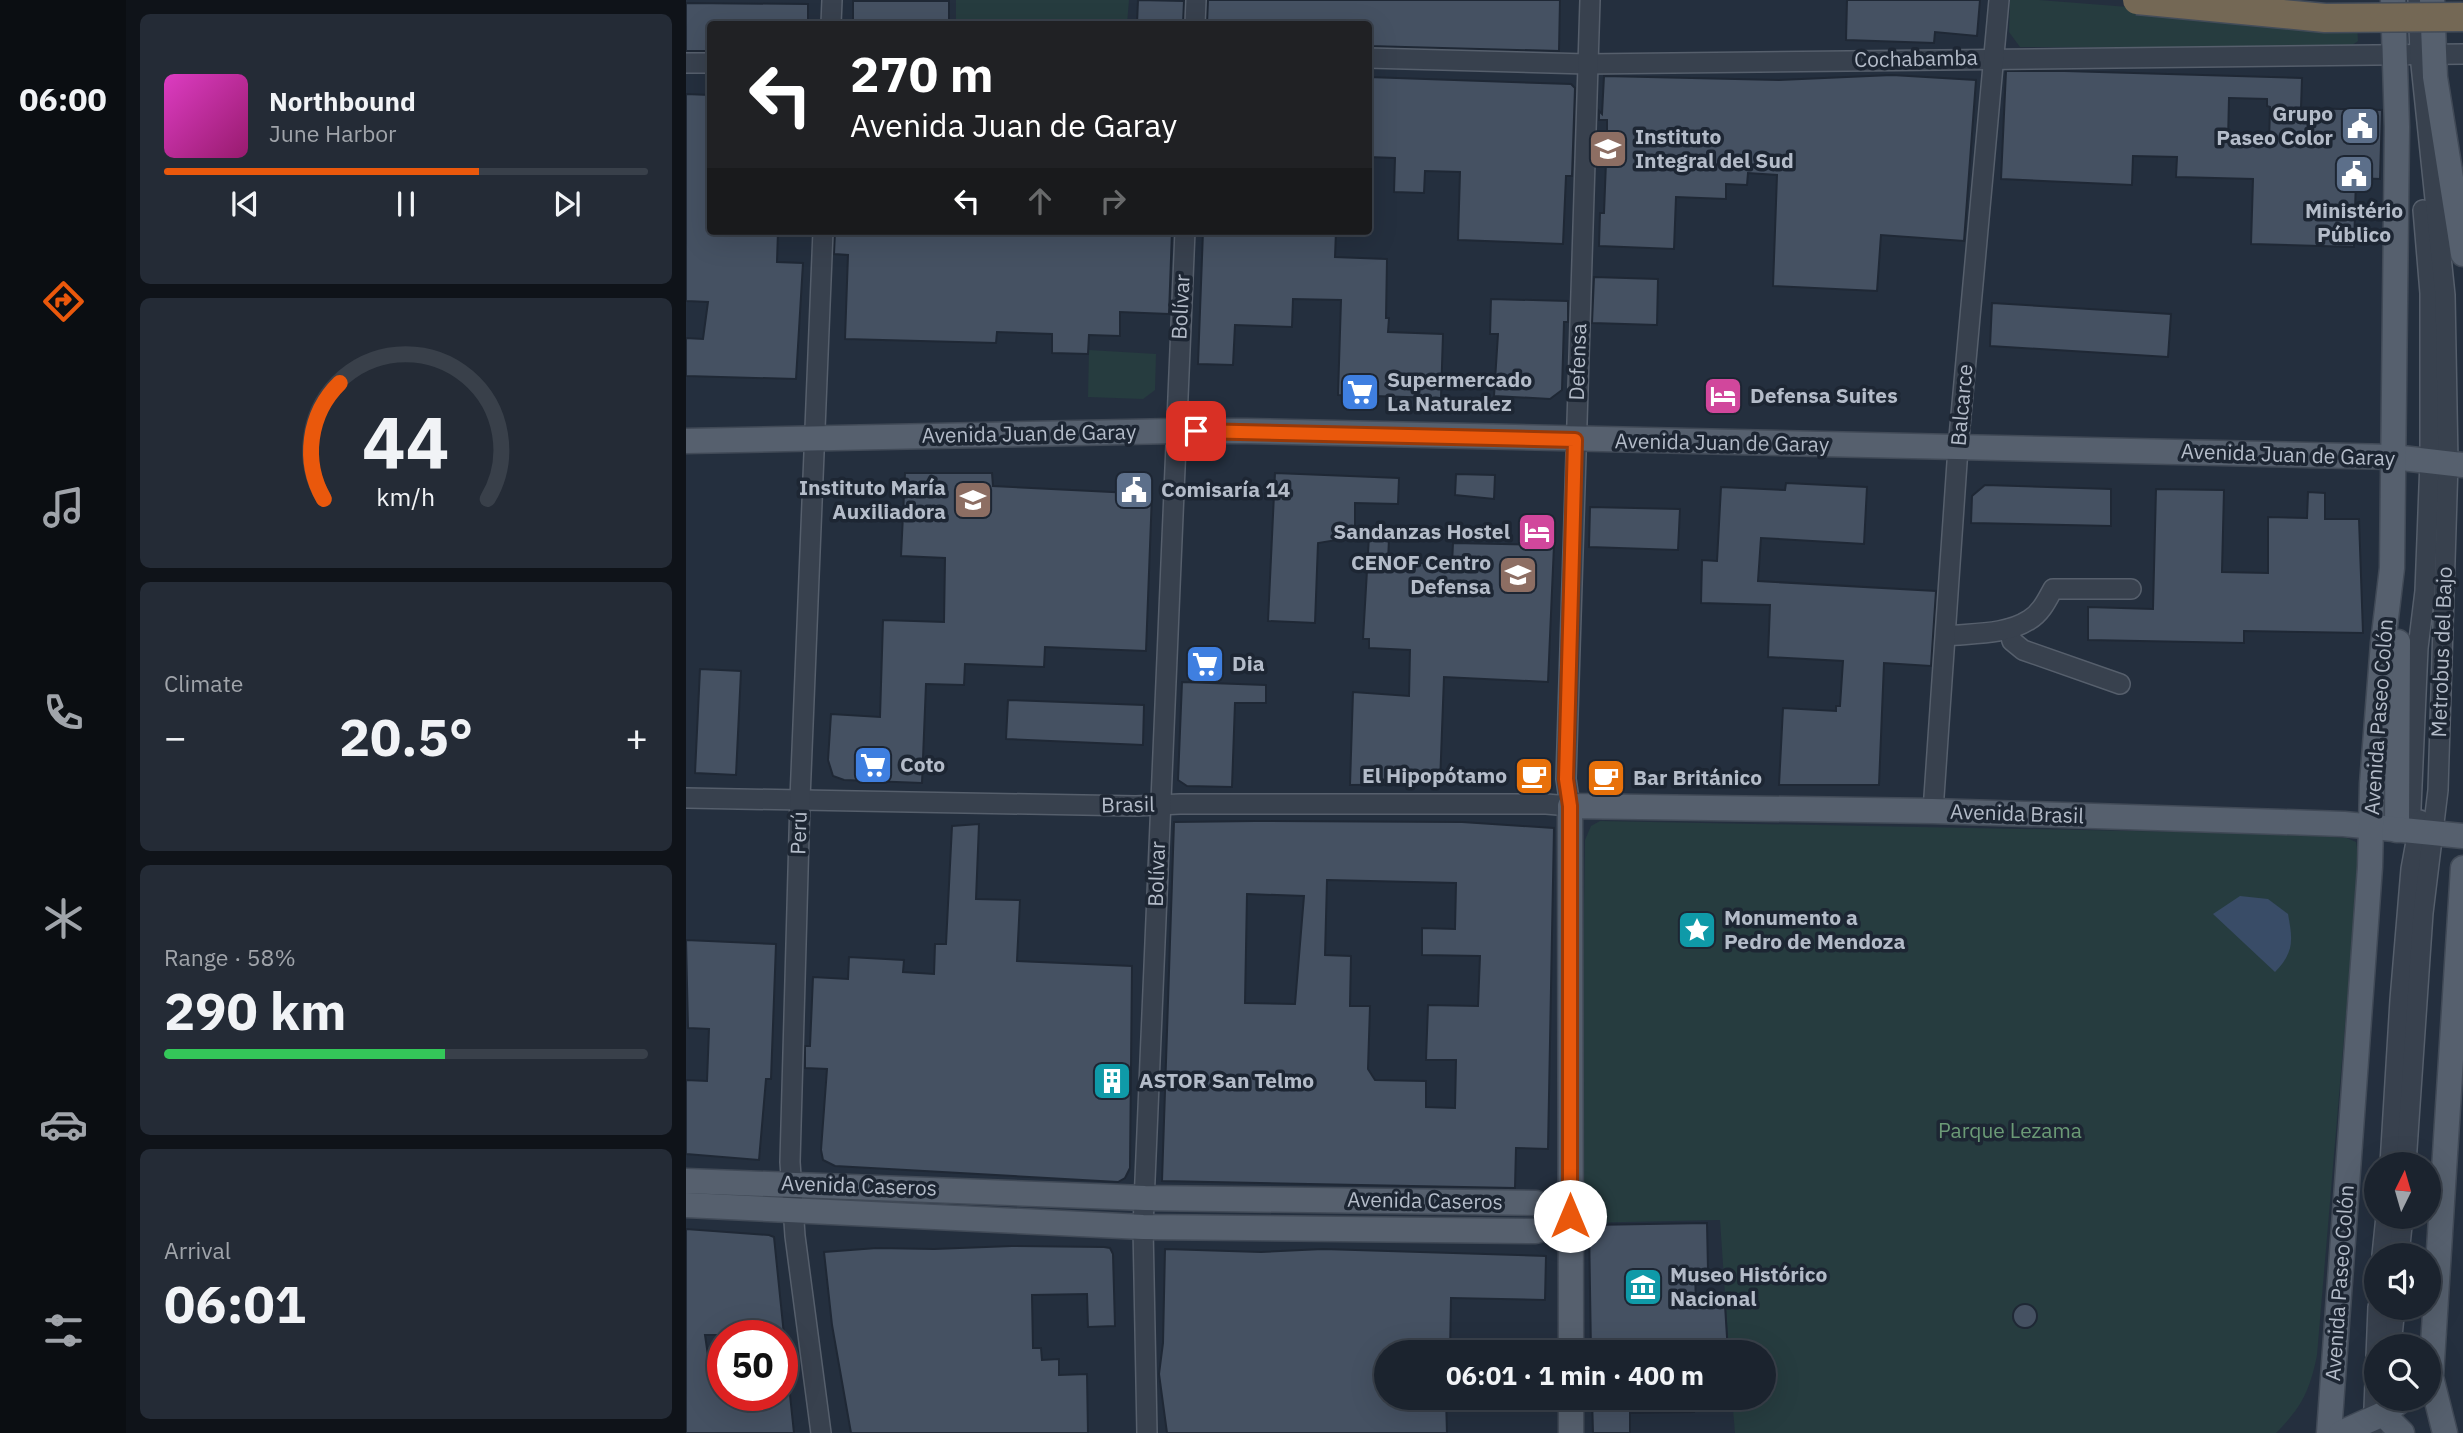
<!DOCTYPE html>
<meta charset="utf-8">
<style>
:root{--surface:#1b232e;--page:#242b36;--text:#f1f3f6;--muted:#a0a4aa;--line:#39404a;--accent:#ea580c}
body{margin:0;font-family:"IBM Plex Sans",sans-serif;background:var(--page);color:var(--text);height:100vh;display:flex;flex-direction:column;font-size:26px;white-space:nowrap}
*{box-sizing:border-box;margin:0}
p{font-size:23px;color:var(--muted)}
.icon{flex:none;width:38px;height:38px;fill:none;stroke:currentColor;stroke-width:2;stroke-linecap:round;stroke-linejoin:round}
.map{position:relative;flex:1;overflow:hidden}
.sheet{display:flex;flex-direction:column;gap:14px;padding:14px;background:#0f1319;width:560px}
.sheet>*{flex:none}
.guide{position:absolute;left:21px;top:21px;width:665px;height:214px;border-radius:7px;box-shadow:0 7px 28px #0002,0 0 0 2px var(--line);background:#202124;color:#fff;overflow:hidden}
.needle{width:46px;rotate:5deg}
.fabs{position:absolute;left:1678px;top:1152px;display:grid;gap:14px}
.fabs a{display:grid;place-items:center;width:77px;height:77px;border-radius:50%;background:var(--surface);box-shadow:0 7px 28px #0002,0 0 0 2px var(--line);font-size:35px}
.speed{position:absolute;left:21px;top:1320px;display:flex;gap:14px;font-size:35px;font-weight:700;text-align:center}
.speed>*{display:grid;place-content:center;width:91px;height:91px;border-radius:50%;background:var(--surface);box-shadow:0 7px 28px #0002,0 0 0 2px var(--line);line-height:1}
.speed .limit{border:10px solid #d22;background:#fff;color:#111}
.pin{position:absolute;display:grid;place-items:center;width:60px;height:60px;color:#fff;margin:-30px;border-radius:14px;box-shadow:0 4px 10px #0006}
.me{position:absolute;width:77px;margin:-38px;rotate:0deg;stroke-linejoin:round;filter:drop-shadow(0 0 5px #0008)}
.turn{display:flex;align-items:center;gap:24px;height:147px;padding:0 28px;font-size:32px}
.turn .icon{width:91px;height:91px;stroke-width:2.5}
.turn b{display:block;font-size:49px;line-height:60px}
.lanes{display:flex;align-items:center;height:66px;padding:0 28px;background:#0003;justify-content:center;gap:35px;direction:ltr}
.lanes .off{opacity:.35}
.big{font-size:52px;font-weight:700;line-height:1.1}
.sheet .widget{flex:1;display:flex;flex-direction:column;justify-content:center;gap:10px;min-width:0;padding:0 24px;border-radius:10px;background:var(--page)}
.sheet .dial{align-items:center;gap:0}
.dial svg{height:182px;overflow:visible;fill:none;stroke:var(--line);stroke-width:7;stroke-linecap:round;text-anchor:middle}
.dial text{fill:var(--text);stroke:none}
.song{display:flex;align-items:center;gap:21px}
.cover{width:84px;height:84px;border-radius:10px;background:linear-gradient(135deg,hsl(310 70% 55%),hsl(320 70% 35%))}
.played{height:7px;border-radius:4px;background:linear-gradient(90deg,var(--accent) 65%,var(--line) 65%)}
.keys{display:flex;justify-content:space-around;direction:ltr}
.heat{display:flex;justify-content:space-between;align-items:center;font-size:38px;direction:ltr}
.charge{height:10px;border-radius:5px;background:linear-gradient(90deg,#34c759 58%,var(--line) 0)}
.trip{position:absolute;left:688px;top:1340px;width:402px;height:70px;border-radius:35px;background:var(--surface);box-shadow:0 7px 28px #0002,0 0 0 2px var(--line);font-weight:700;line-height:70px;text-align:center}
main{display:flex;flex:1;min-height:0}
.tabs{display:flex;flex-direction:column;width:126px;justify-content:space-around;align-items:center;background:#0b0e12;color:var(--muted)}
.tabs .icon{width:49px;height:49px}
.tabs .selected{color:var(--accent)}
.tabs b{font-size:32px;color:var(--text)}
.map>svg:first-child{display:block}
</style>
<main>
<nav class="tabs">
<b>06:00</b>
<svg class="icon selected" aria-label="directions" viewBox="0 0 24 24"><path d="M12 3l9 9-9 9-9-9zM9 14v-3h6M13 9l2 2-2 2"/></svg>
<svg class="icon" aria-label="music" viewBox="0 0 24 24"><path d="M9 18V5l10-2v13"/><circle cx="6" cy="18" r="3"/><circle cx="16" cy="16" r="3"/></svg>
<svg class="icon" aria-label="phone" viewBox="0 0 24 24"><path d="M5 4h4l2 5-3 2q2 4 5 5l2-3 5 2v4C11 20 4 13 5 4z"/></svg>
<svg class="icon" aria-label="climate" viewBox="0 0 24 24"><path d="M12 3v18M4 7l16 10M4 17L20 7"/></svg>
<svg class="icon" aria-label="car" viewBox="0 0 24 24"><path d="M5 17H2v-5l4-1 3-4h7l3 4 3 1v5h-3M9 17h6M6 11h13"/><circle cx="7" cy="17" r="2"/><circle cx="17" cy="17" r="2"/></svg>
<svg class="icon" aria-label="filters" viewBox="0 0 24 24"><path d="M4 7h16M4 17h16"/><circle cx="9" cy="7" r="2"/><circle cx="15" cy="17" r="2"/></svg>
</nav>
<section class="sheet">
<div class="widget">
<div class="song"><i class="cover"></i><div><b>Northbound</b><p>June Harbor</p></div></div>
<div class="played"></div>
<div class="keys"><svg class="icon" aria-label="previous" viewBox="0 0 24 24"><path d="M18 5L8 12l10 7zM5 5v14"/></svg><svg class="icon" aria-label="pause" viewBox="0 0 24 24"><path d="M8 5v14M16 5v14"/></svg><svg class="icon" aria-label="next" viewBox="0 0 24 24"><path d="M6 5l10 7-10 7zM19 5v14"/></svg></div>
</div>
<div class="widget dial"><svg viewBox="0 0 100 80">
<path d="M14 69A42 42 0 1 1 86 69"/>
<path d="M14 69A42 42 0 0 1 21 18" stroke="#ea580c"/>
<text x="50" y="56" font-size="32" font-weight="700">44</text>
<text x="50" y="72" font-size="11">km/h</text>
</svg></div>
<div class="widget"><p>Climate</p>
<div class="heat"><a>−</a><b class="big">20.5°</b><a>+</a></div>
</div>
<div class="widget"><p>Range · 58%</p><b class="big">290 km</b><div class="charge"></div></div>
<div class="widget"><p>Arrival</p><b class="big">06:01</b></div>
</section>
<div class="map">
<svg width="1777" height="1433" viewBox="0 0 1777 1433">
<rect width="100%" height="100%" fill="#242f3e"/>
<g fill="#263c3f">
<polygon points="270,0 443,0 441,24 270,24"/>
<polygon points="1324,0 1353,0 1671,25 1672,41 1662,48 1334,47 1323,32"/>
<polygon points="403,350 470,354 469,390 457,399 402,397"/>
<path d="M914,821L1607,834L1661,838L1670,842L1673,860L1631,1355C1624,1390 1616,1407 1590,1433H1049L1046,1398H1078V1353H1043L1034,1220L893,1223L899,840L905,826Z"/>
</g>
<path fill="#394c67" d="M1554,896L1582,899L1602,914C1607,941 1608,952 1589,972L1527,914Z"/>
<g fill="#455162" stroke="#1f2835" stroke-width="2" fill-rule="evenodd">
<polygon points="452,0 498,1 497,24 451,24"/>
<polygon points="522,0 874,0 873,51 682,46 682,24 521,24"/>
<polygon points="1161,0 1294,0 1291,36 1249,32 1248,43 1160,40"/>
<rect x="167" y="1" width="96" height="23"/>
<polygon points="0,3 122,4 122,24 24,24 24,51 0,51"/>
<path d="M1320,71H1379L1616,78L1615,108L1696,110L1694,179L1670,178L1668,247L1565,244L1567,179L1490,177L1491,157L1447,156L1446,185L1315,179ZM1543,98L1581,99V106L1584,107L1583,143L1542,141Z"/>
<polygon points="1206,75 1290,80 1278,241 1195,235 1191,291 1087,286 1091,175 1062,173 1061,185 1040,184 1040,199 990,197 988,249 913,246 914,213 918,213 921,136 921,120 913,120 913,111 916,114 918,76 1093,80"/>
<polygon points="682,77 885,84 889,88 886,176 880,176 877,244 772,240 774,172 739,171 738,193 708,192 709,158 682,157"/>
<polygon points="0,94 24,95 24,231 92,231 91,262 117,263 110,379 0,376 0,338 17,339 22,302 0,301"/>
<polygon points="149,231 486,231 483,314 434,312 434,336 403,335 402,354 366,353 366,334 311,332 310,343 159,339 162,255 148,254"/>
<polygon points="517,231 650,231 649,257 701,259 700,318 703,318 702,332 757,334 755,398 652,395 655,300 607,299 606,327 549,325 547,365 512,364"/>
<polygon points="908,277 972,279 971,325 906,323"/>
<polygon points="805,299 882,301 882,322 878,322 876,390 864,399 808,396 812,334 804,334"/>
<polygon points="1306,303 1485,314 1482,357 1304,346"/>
<polygon points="219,473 306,473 307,486 466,494 460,651 359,647 358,667 279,664 278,685 240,684 236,783 158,780 147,776 142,760 145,714 194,717 197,620 258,622 259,558 215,556"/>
<polygon points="589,473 713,478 712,504 669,503 669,537 632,543 629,623 582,621"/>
<polygon points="770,474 809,475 808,499 769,495"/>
<polygon points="1100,483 1181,487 1178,544 1075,538 1072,581 1250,591 1245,666 1198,663 1193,785 1093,785 1097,708 1150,711 1150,706 1154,706 1157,661 1082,657 1084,605 1015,603 1016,560 1031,561 1035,487 1099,490"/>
<polygon points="1299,485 1425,489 1425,526 1285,523 1286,496"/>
<polygon points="1470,489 1538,490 1536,572 1582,573 1582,517 1621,518 1622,492 1639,493 1639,519 1673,519 1677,633 1558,631 1558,643 1402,640 1402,607 1467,609"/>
<polygon points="904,507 994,509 992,550 903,547"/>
<polygon points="683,536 703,538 702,562 766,564 767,543 868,545 862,682 758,677 754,784 664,785 667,692 723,696 724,650 683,648 683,639 677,639"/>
<polygon points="14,669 55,671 50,775 9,773"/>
<polygon points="496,682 580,685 580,703 549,703 546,787 501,786 492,780"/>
<polygon points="322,700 458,705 457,745 320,739"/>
<path d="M569,821L776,822L868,828L862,1149L830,1148L829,1188L476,1181L488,822ZM641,880L770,883L769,929L736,928V955L794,956L792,1006L742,1005L740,1060H770L769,1108L740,1107V1081L689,1080L682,1069L684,1006H664L665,956L639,955ZM561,894L618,896L609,1004L559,1003Z"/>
<polygon points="293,824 290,899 334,900 331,961 446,966 444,1168 439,1178 432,1182 149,1166 137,1160 135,1150 141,1069 119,1068 119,1046 124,1046 127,977 162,979 163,957 218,960 217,972 248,974 249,944 260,944 266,826"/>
<polygon points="0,940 90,944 85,1079 80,1079 73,1160 0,1154 0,1080 21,1081 23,1029 2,1028"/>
<polygon points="1021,1223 1022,1270 1009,1270 1010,1305 1039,1305 1042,1353 905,1353 903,1225"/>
<polygon points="0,1229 83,1235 88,1237 98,1335 19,1335 25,1376 37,1374 37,1395 104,1395 108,1433 0,1433"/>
<polygon points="326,1246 418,1247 424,1248 427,1254 429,1326 402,1327 401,1294 346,1295 347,1348 355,1348 356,1360 373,1359 373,1375 401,1374 402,1433 165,1433 146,1325 138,1252 191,1248 248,1249"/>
<polygon points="479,1249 575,1252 637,1249 860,1256 859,1300 765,1298 764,1353 700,1353 700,1398 760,1398 761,1433 481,1433 473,1374 477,1343"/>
<circle cx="1339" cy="1316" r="12"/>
<polygon points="906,1398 1008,1398 1008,1412 944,1413 944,1433 907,1433"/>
</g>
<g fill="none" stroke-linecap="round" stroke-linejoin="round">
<g stroke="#565f6c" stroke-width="22">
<g id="minor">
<polyline points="145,24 146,0"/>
<polyline points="509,24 510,0"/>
<polyline points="682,58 901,64 1777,54"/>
<polyline points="0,63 24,63"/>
<polyline points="1323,629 1326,641 1337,650 1434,684"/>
<path d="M1260,636C1286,633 1320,635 1343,620C1355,613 1361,600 1367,589H1445"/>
<polyline points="0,798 450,806 494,804 860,804 884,806 880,779 904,0"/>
<polyline points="1247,811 1272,448 1313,0"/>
<polyline points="1724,831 1732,648 1739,591 1744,461 1744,293 1737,210"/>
<polyline points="1704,1164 1714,1000 1725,869 1734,820"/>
<polyline points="1720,1164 1737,913 1752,790 1762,463 1759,295 1734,55 1732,0"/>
<polyline points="1696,1255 1700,1216"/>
<polyline points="1713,1255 1717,1216"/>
<polyline points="1705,1346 1709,1307"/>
<polyline points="135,1433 109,1236 104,1162 114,799 137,231"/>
<polyline points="461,1433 457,1227 499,231"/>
<polyline points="1687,1433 1692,1307"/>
</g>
</g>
<g stroke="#414a57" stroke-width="27">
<g id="major">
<polyline points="1746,0 1749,77 1777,254"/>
<polyline points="0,441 488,431 561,431 1707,457 1777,465"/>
<polyline points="1711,830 1712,642"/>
<polyline points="0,1181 459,1198 850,1203 884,1216"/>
<polyline points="0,1205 457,1227 850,1231 884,1216"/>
<polyline points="885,1353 884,806 1247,811 1597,822 1658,824 1777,836"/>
<polyline points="885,1398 885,1433"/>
<polyline points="1697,1414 1716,1433"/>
<polyline points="1643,1433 1684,867 1686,784 1697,643 1706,568 1711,127 1707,0"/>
<polyline points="1655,1433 1697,1414 1718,1398"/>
<polyline points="1759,1433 1745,1377 1777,868"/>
</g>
</g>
<use href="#minor" stroke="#38414e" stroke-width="19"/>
<use href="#major" stroke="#56606e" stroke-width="24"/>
<g stroke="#434c59" stroke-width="31" stroke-linecap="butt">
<polyline id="highway-bridge" points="1451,0 1639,18 1777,17"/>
</g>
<use href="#highway-bridge" stroke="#746855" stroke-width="28"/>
</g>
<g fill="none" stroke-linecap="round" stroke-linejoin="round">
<g stroke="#983908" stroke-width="18">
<polyline id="route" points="510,431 889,440 880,779 884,806 884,1216"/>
</g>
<use href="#route" stroke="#ea580c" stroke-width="12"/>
</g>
<defs>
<g id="civic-square" transform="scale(2.0125)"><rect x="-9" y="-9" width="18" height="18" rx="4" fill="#5c6f8a" stroke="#1d2633"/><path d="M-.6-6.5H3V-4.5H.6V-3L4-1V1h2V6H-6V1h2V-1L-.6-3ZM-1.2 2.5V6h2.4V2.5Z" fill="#fff"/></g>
<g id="school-square" transform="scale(2.0125)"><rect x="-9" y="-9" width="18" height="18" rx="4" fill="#8d6e63" stroke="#1d2633"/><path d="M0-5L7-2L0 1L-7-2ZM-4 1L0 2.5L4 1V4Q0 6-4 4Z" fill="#fff"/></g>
<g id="supermarket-square" transform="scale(2.0125)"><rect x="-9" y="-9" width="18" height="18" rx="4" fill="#3f7fe0" stroke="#1d2633"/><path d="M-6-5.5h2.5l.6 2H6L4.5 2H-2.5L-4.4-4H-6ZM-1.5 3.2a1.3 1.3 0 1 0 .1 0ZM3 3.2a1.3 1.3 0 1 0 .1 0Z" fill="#fff"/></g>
<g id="hotel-square" transform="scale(2.0125)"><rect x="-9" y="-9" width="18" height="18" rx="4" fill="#d1479c" stroke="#1d2633"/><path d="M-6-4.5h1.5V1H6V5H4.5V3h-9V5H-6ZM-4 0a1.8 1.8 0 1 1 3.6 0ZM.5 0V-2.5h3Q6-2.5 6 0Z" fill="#fff"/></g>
<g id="cafe-square" transform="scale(2.0125)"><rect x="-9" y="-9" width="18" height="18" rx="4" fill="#e8710a" stroke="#1d2633"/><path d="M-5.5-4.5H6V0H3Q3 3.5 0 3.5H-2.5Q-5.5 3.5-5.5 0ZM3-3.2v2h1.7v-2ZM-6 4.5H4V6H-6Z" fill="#fff"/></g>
<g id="sight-square" transform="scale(2.0125)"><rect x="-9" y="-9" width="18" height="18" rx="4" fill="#0f9aa8" stroke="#1d2633"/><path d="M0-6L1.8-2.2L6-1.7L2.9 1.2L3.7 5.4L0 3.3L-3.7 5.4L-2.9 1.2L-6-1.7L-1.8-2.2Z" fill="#fff"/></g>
<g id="building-square" transform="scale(2.0125)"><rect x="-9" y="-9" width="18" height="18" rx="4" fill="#0f9aa8" stroke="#1d2633"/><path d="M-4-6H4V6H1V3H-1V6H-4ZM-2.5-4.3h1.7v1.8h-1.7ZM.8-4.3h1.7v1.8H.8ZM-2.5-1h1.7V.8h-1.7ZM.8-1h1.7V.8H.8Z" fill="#fff"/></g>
<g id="museum-square" transform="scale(2.0125)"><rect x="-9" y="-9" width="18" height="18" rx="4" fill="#0f9aa8" stroke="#1d2633"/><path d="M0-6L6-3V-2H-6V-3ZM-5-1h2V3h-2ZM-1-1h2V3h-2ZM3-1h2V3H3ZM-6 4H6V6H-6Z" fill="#fff"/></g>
</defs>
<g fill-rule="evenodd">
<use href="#civic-square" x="1674" y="126"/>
<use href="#school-square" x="922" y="149"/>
<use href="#civic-square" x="1668" y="174"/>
<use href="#supermarket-square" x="674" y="392"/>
<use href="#hotel-square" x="1037" y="396"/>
<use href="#civic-square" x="448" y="490"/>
<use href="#school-square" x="287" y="500"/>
<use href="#hotel-square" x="851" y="532"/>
<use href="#school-square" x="832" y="575"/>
<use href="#supermarket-square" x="519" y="664"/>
<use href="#supermarket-square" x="187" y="765"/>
<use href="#cafe-square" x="848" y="776"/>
<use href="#cafe-square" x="920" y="778"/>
<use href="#sight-square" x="1011" y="930"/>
<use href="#building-square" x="426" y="1081"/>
<use href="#museum-square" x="957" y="1287"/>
</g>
<g text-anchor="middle" stroke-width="7" stroke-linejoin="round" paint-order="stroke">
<g font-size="21" fill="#b4bcc9" stroke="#1d2633">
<text transform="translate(1230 59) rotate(-1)" y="7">Cochabamba</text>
<text transform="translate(495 307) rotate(-87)" y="7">Bolívar</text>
<text transform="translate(892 362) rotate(-88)" y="7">Defensa</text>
<text transform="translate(1276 405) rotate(-85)" y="7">Balcarce</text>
<text transform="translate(343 434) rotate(-1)" y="7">Avenida Juan de Garay</text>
<text transform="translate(1036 443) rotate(1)" y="7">Avenida Juan de Garay</text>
<text transform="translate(1602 455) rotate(2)" y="7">Avenida Juan de Garay</text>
<text transform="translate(1756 652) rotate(-88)" y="7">Metrobus del Bajo</text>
<text transform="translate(1693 717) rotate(-86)" y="7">Avenida Paseo Colón</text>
<text transform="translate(442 805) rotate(-1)" y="7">Brasil</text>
<text transform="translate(1331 814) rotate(2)" y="7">Avenida Brasil</text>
<text transform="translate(113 833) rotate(-88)" y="7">Perú</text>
<text transform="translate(471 874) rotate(-88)" y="7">Bolívar</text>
<text transform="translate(173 1186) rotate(2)" y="7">Avenida Caseros</text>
<text transform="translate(739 1201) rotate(1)" y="7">Avenida Caseros</text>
<text transform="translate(1654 1283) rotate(-86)" y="7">Avenida Paseo Colón</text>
</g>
<g font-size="21" font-weight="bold" fill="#b4bcc9" stroke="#1d2633" text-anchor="start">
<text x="1647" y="121" text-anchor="end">Grupo<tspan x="1647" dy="24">Paseo Color</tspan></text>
<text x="949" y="144">Instituto<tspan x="949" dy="24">Integral del Sud</tspan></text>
<text x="1668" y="218" text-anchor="middle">Ministério<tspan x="1668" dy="24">Público</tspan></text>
<text x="701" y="387">Supermercado<tspan x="701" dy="24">La Naturalez</tspan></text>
<text x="1064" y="403">Defensa Suites</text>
<text x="260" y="495" text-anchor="end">Instituto María<tspan x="260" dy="24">Auxiliadora</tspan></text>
<text x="475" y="497">Comisaría 14</text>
<text x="824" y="539" text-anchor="end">Sandanzas Hostel</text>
<text x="805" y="570" text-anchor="end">CENOF Centro<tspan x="805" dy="24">Defensa</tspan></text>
<text x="546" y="671">Dia</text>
<text x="214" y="772">Coto</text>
<text x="821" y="783" text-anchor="end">El Hipopótamo</text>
<text x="947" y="785">Bar Británico</text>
<text x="1038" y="925">Monumento a<tspan x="1038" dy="24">Pedro de Mendoza</tspan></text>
<text x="453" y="1088">ASTOR San Telmo</text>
<text x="984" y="1282">Museo Histórico<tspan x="984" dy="24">Nacional</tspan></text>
</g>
<g font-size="21" fill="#6b9a76" stroke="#1d2633">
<text x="1324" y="1138">Parque Lezama</text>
</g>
</g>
</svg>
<div class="fabs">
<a><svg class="needle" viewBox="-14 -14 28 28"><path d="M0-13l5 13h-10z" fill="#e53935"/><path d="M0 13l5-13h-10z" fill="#a0a4aa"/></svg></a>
<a><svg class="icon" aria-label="sound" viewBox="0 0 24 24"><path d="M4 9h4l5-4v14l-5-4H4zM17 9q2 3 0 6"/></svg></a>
<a><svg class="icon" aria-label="search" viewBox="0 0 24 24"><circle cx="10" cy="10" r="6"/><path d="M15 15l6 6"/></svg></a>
</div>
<div class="speed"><div class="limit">50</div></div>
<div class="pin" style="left:510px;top:431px;background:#d93025"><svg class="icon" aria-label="arrive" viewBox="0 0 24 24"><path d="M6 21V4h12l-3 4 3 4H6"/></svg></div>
<svg class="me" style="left:884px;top:1216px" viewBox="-20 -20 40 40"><circle r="19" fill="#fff"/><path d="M0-13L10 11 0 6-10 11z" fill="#ea580c"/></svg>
<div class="trip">06:01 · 1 min · 400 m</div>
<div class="guide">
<div class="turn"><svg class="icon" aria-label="left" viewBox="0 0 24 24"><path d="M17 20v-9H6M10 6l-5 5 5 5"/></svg><div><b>270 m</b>Avenida Juan de Garay</div></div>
<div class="lanes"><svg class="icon" aria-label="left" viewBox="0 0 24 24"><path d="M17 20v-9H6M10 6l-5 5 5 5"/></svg><svg class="icon off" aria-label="ahead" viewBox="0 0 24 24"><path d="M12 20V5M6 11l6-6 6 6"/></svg><svg class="icon off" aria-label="right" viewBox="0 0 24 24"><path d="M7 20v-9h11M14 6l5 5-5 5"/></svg></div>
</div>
</div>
</main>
